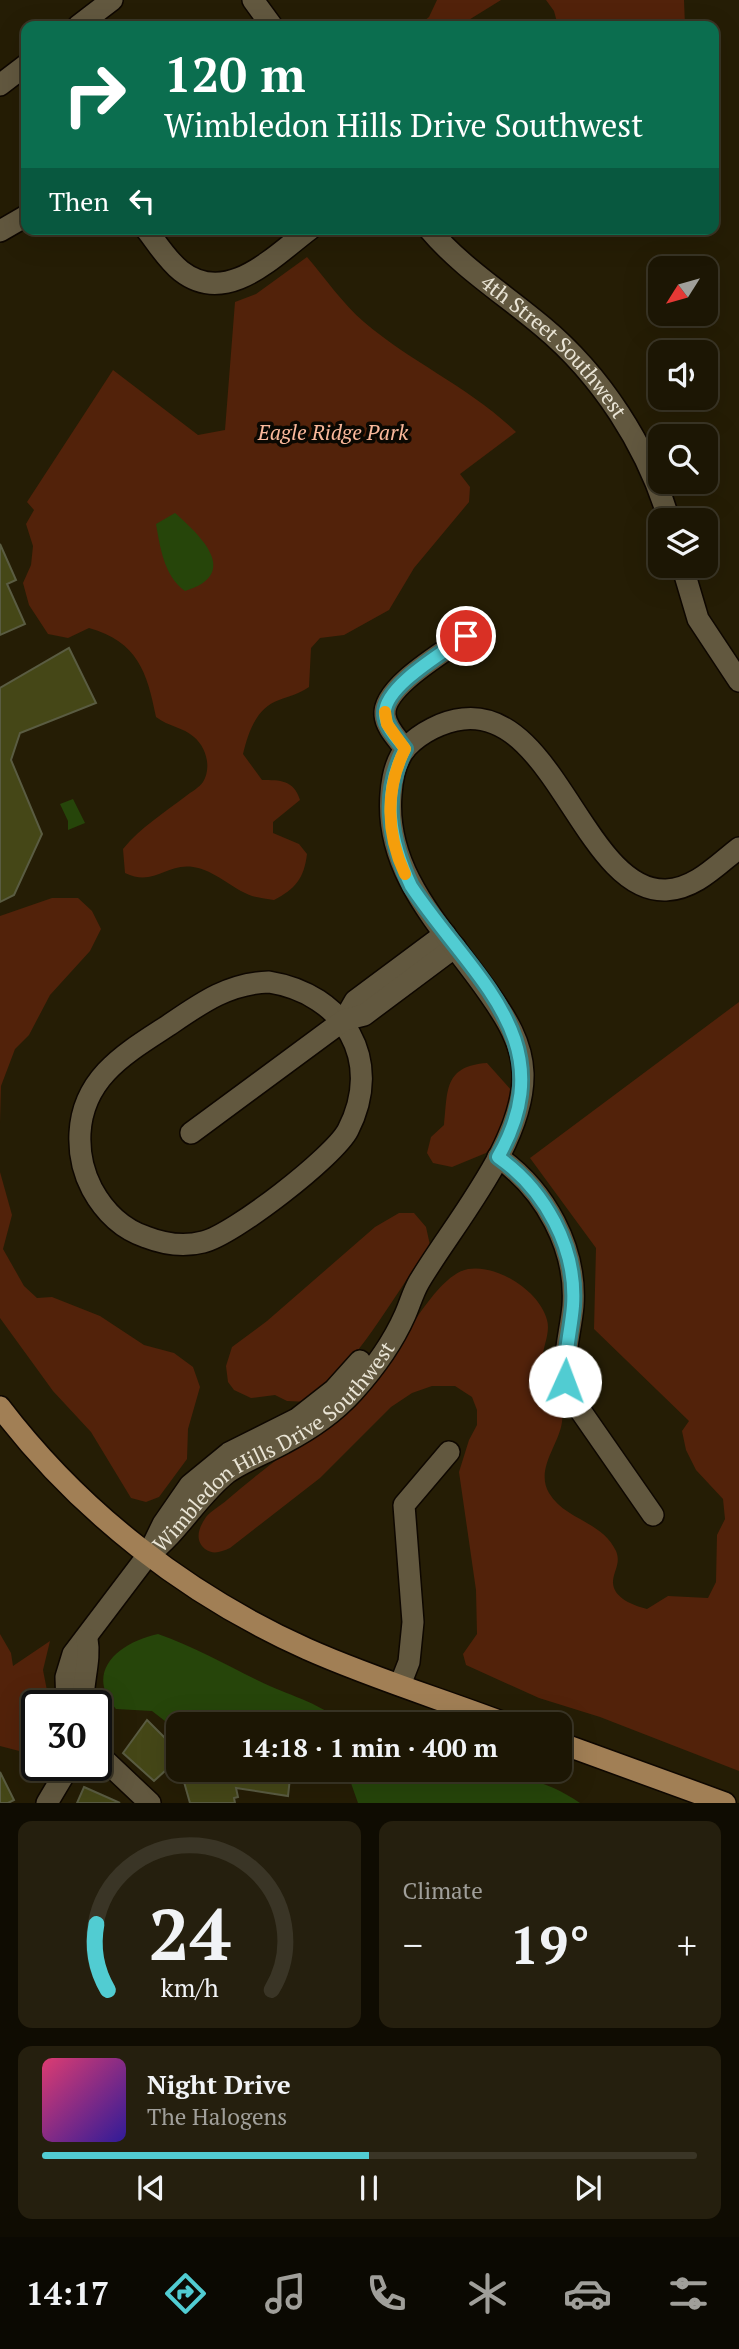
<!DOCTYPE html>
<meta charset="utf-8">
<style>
:root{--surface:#1c1604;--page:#251f0e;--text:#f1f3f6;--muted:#a09f9a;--line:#3a3526;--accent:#51ccd2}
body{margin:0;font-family:"PT Serif",serif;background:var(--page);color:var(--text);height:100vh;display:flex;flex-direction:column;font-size:26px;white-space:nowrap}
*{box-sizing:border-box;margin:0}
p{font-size:23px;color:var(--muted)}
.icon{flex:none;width:38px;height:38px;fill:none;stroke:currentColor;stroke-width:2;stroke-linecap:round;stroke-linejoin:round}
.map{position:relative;height:1803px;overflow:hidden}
.details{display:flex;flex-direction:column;gap:18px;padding:18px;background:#0f0c02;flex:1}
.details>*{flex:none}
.guide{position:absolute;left:21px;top:21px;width:698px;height:214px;border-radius:14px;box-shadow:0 7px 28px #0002,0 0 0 2px var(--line);background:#0b6e4f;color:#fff;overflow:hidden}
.needle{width:46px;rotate:233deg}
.fabs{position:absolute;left:648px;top:256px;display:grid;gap:14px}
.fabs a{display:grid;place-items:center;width:70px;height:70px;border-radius:14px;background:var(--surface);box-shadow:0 7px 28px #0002,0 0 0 2px var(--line);font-size:35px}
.speed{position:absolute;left:21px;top:1690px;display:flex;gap:14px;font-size:35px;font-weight:700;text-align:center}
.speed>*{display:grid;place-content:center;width:91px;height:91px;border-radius:50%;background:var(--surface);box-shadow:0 7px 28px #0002,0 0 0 2px var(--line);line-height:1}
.speed .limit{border:4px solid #111;border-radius:10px;background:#fff;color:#111}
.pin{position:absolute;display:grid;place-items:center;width:60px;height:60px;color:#fff;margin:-30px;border:4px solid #fff;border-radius:50%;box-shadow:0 2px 7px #0007}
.me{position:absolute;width:77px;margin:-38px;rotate:2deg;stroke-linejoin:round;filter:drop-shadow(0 0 5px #0008)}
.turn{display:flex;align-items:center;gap:24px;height:147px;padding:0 28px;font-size:32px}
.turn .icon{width:91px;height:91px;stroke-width:2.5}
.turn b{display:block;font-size:49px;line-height:60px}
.then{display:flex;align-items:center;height:66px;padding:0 28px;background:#0003;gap:14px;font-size:26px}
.big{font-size:52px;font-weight:700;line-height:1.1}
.details .widget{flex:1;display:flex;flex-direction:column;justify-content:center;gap:10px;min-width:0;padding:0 24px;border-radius:14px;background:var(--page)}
.details .dial{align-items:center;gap:0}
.dial svg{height:182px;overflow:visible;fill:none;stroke:var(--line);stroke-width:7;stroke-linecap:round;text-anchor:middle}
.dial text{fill:var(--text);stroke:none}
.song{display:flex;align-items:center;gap:21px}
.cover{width:84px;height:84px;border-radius:10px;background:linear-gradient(135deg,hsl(340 70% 55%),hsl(250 70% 35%))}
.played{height:7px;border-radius:4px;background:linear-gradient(90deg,var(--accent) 50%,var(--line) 50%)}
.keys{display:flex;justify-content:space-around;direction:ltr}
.heat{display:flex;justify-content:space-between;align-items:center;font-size:38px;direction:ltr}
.details .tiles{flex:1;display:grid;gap:18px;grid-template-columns:1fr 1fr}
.widget:last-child{grid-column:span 2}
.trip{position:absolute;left:166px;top:1712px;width:406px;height:70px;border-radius:14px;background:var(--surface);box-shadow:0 7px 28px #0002,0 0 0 2px var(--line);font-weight:700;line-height:70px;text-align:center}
.tab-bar{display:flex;height:112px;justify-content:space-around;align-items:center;background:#0b0902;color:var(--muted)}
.tab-bar .icon{width:49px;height:49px}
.tab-bar .active{color:var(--accent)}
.tab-bar b{font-size:32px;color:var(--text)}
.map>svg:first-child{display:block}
</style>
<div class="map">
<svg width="739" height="1803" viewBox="0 0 739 1803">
<rect width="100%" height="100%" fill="#251d05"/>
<g fill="#52220a">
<polygon points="437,0 501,0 459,26 418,26 429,17"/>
<polygon points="546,0 684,0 685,26 558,26 554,11"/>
<path d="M307,257C325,278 343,304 364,322C412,363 471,388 516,432L460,474L470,487L469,502L414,568L389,610L344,635L320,638L311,648L309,687C298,694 290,696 279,700C256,708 248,733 243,754L262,780C280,780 294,780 300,800L273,822V833L299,844L307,854C304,879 295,889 274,900C267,899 259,898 252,896C232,889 215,870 193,867C166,863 154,887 125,873L123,849C141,827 164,813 186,796C191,792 200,787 203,782C212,767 206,747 194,737C183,727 169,727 156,717C147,672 138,642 89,628L68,638L48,634L29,605L23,583L31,565L33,546L26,524L34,510L27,502L113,370L198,435L225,430L235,302L256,294Z"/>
<polygon points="52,898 78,898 92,911 101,929 90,951 50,995 29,1035 15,1049 1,1086 0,1123 0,916"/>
<path d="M739,1002V1771L600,1717L539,1698L466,1665L463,1654L477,1634L476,1590L459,1472L469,1440L477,1425V1410L472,1397L455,1386H432L412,1393L391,1407L320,1478L230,1548C221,1552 213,1555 205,1549C194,1540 199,1527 206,1517C212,1510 220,1506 227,1500C257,1474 287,1452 319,1428C334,1417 352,1407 365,1393C393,1365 431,1276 468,1269C498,1264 540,1292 547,1320C551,1334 541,1349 543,1362C545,1382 565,1402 562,1422C559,1445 535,1469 549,1493C565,1520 602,1521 616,1551C621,1563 614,1570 613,1581C612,1598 634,1606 647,1609L668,1596L708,1598L716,1582L717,1535L725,1519L723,1499L696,1470L686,1450L682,1431L689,1421L594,1329L596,1248L530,1158Z"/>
<path d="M487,1063L513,1092L502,1137L486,1153L452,1167L433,1163L427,1153L431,1137L444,1125C448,1092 443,1066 487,1063Z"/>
<polygon points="0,1172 12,1215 3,1249 24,1286 37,1298 52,1297 100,1316 144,1345 174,1353 193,1367 200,1387 188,1429 187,1459 159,1497 146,1502 131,1498 91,1432 53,1391 0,1318"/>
<path d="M399,1213H414L426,1227L430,1245C392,1299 360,1359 310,1402L287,1401L275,1395L251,1398L234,1390L228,1382L226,1366L232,1347L267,1321L375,1227Z"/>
<polygon points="0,1634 11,1653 13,1666 50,1641 43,1670 50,1706 37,1706 37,1747 27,1753 0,1746"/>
</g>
<g fill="#26450a">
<path d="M175,513C200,535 242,574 185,591C164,576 160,547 156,524Z"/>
<polygon points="73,799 85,823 68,830 68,821 60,804"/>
<path d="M158,1634C193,1646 224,1664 257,1680C291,1697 313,1699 345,1724H178V1731L152,1711L116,1709C83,1671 120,1642 158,1634Z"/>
<path d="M346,1769C423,1769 514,1757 580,1803H358Z"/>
</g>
<g fill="#454717" stroke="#5a5c42" stroke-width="2">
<polygon points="0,544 16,580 7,584 25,624 0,635"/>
<polygon points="69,648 96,703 20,733 11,760 42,834 14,895 0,902 0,688"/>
<polygon points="147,1720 178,1751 178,1759 154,1781 123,1753"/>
<polygon points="247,1769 291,1769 288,1796 236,1788 238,1797 234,1798 235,1803 190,1803 184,1782 209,1776 210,1780"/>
<polygon points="0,1772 14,1800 8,1803 0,1803"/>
<polygon points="84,1787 120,1803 77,1803"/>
</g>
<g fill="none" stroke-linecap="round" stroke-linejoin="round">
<g stroke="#0e0700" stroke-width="24">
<g id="minor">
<polyline points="253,0 272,26"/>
<polyline points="78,26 112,0"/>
<polyline points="0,85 26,65"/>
<path d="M146,229C157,243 167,260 181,271C227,307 274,256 310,229"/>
<path id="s1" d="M429,229C461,267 504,294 542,326C601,375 647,446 669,520"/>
<polyline points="0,231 26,216"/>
<polyline points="682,565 698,619 739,681"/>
<path d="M405,749C398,739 386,728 385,715C382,687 446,651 466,636"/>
<path d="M269,982C344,994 384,1060 348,1130C334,1157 233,1235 203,1242C184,1247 164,1244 146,1237C122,1229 104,1211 92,1189C83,1172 79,1152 80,1133C83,1077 126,1053 169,1025C201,1003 229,983 269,982Z"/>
<polyline points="344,1020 355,1001 445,934"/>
<polyline points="191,1133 344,1020 364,1015 455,947"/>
<path d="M498,1157C545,1190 577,1248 573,1306C570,1338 559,1365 571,1397L653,1515"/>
<path id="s2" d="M148,1555C179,1532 197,1497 227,1473C244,1461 266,1453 284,1443C309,1430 334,1413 353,1392C373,1370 393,1342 405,1315C410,1304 413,1292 419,1282C454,1223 525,1142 523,1073C522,1043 506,1018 490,995C448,933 384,876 391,794C392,779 396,759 407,747C420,733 443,721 463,719C555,708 585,893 666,890C695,889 717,865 739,848"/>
<polyline points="400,1685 409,1662 413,1622 404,1505 449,1452"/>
<polyline points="67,1706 66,1677 73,1654 148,1555 163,1524 190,1485 229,1453 297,1419 334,1390 360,1361"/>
<path d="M83,1706C82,1683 91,1660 87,1639"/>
<polyline points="96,1752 150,1803"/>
<polyline points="47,1803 69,1766"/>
</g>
</g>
<g stroke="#0e0700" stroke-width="24">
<g id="major">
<path d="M0,1407C80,1512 187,1595 307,1649C372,1678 441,1699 507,1724"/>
<polyline points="560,1743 725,1803"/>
</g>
</g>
<use href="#minor" stroke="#62583f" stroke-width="21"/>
<use href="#major" stroke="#a17f55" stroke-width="21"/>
</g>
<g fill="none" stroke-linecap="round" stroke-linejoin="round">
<g stroke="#358588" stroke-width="18">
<path id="route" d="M466,636C446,651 382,687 385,715C386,728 398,739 405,749C381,795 390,841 411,886C472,978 565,1040 498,1157C545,1190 577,1248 573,1306C571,1331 564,1355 565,1381"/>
</g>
<use href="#route" stroke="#51ccd2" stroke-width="12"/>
<path stroke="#f59e0b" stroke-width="12" d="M385,712L387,724L405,749C385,789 386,834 405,874"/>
</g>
<g text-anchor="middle" stroke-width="7" stroke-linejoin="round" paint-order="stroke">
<g font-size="21" fill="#e9e4d5" stroke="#0b0802">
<text dy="7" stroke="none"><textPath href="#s1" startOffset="172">4th Street Southwest</textPath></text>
<text dy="7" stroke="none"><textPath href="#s2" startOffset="168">Wimbledon Hills Drive Southwest</textPath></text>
</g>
<g font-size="21" font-style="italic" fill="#fab89b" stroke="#0b0802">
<text x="333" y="440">Eagle Ridge Park</text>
</g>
</g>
</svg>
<div class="fabs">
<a><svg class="needle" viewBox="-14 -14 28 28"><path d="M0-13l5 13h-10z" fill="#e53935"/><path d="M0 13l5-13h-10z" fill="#a09f9a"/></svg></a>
<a><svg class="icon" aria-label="sound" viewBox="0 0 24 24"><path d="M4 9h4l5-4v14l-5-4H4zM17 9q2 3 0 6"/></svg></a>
<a><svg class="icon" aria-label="search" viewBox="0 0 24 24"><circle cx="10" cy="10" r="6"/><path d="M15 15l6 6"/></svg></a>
<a><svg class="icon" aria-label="layers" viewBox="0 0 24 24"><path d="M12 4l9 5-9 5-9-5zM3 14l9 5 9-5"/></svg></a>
</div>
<div class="speed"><div class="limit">30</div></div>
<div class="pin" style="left:466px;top:636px;background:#d93025"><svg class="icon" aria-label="arrive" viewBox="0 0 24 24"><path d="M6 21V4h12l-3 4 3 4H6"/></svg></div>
<svg class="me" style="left:565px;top:1381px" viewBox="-20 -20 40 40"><circle r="19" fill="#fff"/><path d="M0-13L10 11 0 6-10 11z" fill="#51ccd2"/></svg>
<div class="trip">14:18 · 1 min · 400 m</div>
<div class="guide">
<div class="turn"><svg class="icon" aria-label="right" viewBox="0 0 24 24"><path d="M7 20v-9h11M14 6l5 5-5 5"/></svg><div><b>120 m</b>Wimbledon Hills Drive Southwest</div></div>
<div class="then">Then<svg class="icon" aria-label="left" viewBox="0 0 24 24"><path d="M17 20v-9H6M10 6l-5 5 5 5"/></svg></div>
</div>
</div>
<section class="details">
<div class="tiles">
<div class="widget dial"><svg viewBox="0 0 100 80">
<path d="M14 69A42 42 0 1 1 86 69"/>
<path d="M14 69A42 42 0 0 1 9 40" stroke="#51ccd2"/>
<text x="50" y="56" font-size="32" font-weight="700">24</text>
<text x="50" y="72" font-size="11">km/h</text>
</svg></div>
<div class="widget"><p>Climate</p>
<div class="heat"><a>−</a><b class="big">19°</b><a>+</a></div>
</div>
<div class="widget">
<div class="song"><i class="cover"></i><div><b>Night Drive</b><p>The Halogens</p></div></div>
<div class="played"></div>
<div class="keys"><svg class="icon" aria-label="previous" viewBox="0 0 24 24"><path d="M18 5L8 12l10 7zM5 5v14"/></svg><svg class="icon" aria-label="pause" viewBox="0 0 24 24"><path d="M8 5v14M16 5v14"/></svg><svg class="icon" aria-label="next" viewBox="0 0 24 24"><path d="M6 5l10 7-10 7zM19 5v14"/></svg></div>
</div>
</div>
</section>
<nav class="tab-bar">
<b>14:17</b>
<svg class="icon active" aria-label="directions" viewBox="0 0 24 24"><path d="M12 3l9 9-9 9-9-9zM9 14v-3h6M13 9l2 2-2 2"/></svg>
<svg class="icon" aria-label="music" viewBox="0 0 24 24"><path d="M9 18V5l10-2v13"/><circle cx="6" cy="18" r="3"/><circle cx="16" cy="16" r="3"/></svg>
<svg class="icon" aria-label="phone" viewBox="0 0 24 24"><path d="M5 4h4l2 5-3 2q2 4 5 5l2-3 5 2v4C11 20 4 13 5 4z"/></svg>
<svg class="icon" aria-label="climate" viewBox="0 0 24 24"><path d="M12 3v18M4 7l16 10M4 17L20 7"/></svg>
<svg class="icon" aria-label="car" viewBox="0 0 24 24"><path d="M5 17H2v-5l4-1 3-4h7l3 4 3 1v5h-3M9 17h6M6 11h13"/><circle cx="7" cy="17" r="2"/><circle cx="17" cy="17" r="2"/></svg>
<svg class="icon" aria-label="filters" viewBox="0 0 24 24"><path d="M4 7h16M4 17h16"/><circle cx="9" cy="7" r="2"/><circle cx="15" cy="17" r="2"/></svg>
</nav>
